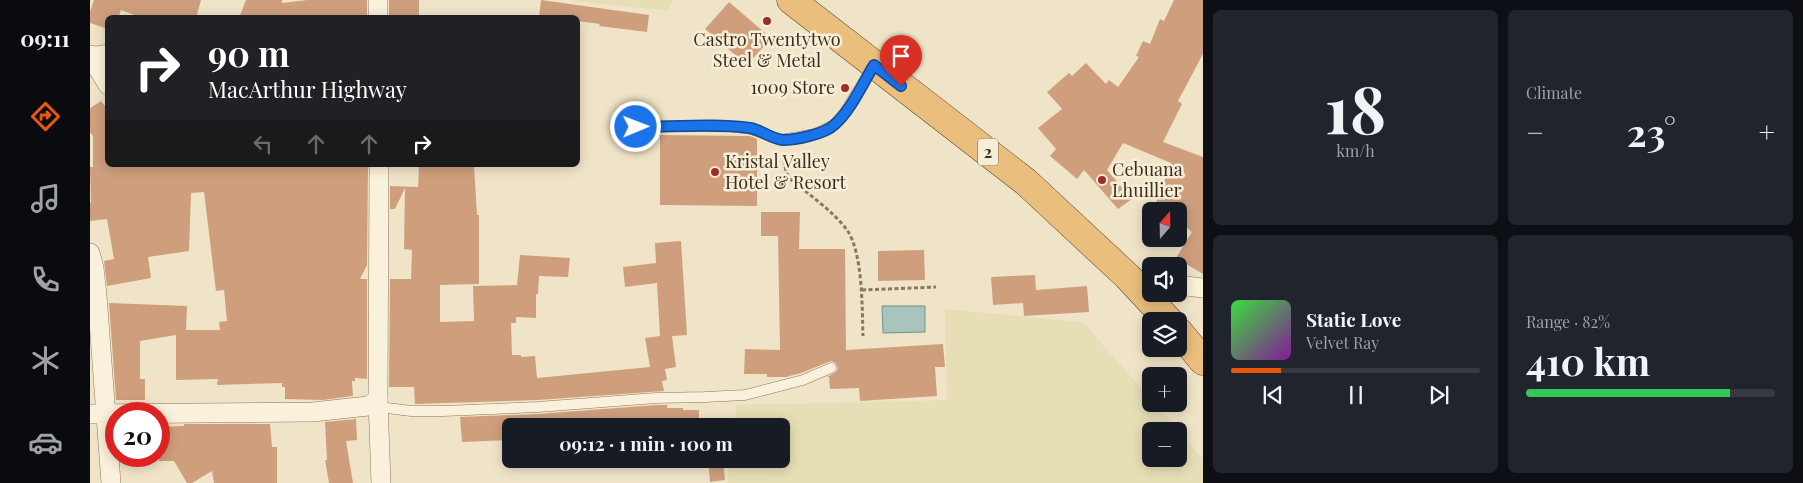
<!DOCTYPE html>
<meta charset="utf-8">
<style>
:root{--surface:#171b24;--page:#20242c;--text:#f1f3f6;--muted:#9ea1a6;--line:#363941;--accent:#ea580c}
body{margin:0;font-family:"Playfair Display",serif;background:var(--page);color:var(--text);height:100vh;display:flex;flex-direction:column;font-size:19px;white-space:nowrap}
*{box-sizing:border-box;margin:0}
p{font-size:16px;color:var(--muted)}
.icon{flex:none;width:28px;height:28px;fill:none;stroke:currentColor;stroke-width:2;stroke-linecap:round;stroke-linejoin:round}
.map{position:relative;flex:1;overflow:hidden}
.drawer{display:flex;flex-direction:column;gap:10px;padding:10px;background:#0d0f14;width:600px}
.drawer>*{flex:none}
.guide{position:absolute;left:15px;top:15px;width:475px;height:152px;border-radius:8px;box-shadow:0 2px 12px #0003;background:#202124;color:#fff;overflow:hidden}
.needle{width:32px;rotate:20deg}
.tools{position:absolute;left:1052px;top:202px;display:grid;gap:10px}
.tools a{display:grid;place-items:center;width:45px;height:45px;border-radius:8px;background:var(--surface);box-shadow:0 2px 12px #0003;font-size:25px}
.speed{position:absolute;left:15px;top:402px;display:flex;gap:10px;font-size:25px;font-weight:700;text-align:center}
.speed>*{display:grid;place-content:center;width:65px;height:65px;border-radius:50%;background:var(--surface);box-shadow:0 2px 12px #0003;line-height:1}
.speed .limit{border:8px solid #d22;background:#fff;color:#111}
.pin{position:absolute;display:grid;place-items:center;width:42px;height:42px;color:#fff;margin:-51px -21px;border-radius:50% 50% 50% 0;rotate:-45deg;box-shadow:0 0 5px #0007}
.pin .icon{rotate:45deg}
.me{position:absolute;width:55px;margin:-28px;rotate:89deg;stroke-linejoin:round;filter:drop-shadow(0 0 4px #0008)}
.turn{display:flex;align-items:center;gap:18px;height:105px;padding:0 20px;font-size:22px}
.turn .icon{width:65px;height:65px;stroke-width:2.5}
.turn b{display:block;font-size:35px;line-height:42px}
.lanes{display:flex;align-items:center;height:48px;padding:0 20px;background:#0003;justify-content:center;gap:25px;direction:ltr}
.lanes .off{opacity:.35}
.big{font-size:38px;font-weight:700;line-height:1.1}
.drawer .widget{flex:1;display:flex;flex-direction:column;justify-content:center;gap:8px;min-width:0;padding:0 18px;border-radius:8px;background:var(--page)}
.drawer .dial{align-items:center;gap:0}
.dial b{font-size:65px;line-height:1}
.song{display:flex;align-items:center;gap:15px}
.cover{width:60px;height:60px;border-radius:8px;background:linear-gradient(135deg,hsl(120 70% 55%),hsl(290 70% 35%))}
.played{height:5px;border-radius:2px;background:linear-gradient(90deg,var(--accent) 20%,var(--line) 20%)}
.keys{display:flex;justify-content:space-around;direction:ltr}
.heat{display:flex;justify-content:space-between;align-items:center;font-size:28px;direction:ltr}
.charge{height:8px;border-radius:4px;background:linear-gradient(90deg,#34c759 82%,var(--line) 0)}
.drawer .tiles{flex:1;display:grid;gap:10px;grid-template-columns:repeat(2,1fr)}
.trip{position:absolute;left:412px;top:418px;width:288px;height:50px;border-radius:8px;background:var(--surface);box-shadow:0 2px 12px #0003;font-weight:700;line-height:50px;text-align:center}
main{display:flex;flex:1;min-height:0}
.dock{display:flex;flex-direction:column;width:90px;justify-content:space-around;align-items:center;background:#090b0e;color:var(--muted)}
.dock .icon{width:35px;height:35px}
.dock .current{color:var(--accent)}
.dock b{font-size:22px;color:var(--text)}
.map>svg:first-child{display:block}
</style>
<main>
<nav class="dock">
<b>09:11</b>
<svg class="icon current" aria-label="directions" viewBox="0 0 24 24"><path d="M12 3l9 9-9 9-9-9zM9 14v-3h6M13 9l2 2-2 2"/></svg>
<svg class="icon" aria-label="music" viewBox="0 0 24 24"><path d="M9 18V5l10-2v13"/><circle cx="6" cy="18" r="3"/><circle cx="16" cy="16" r="3"/></svg>
<svg class="icon" aria-label="phone" viewBox="0 0 24 24"><path d="M5 4h4l2 5-3 2q2 4 5 5l2-3 5 2v4C11 20 4 13 5 4z"/></svg>
<svg class="icon" aria-label="climate" viewBox="0 0 24 24"><path d="M12 3v18M4 7l16 10M4 17L20 7"/></svg>
<svg class="icon" aria-label="car" viewBox="0 0 24 24"><path d="M5 17H2v-5l4-1 3-4h7l3 4 3 1v5h-3M9 17h6M6 11h13"/><circle cx="7" cy="17" r="2"/><circle cx="17" cy="17" r="2"/></svg>
</nav>
<div class="map">
<svg width="1113" height="483" viewBox="0 0 1113 483">
<rect width="100%" height="100%" fill="#f0e4c8"/>
<g fill="#e6deb5" fill-rule="evenodd">
<polygon points="476,0 583,0 578,11"/>
<path d="M855,309L993,322L1061,400V404H1065L1113,459V483H637L640,459H691V426H644L647,405L857,400ZM1061,431H1089V459H1061Z"/>
</g>
<polygon fill="#a9c4bc" stroke="#6f938a" points="792,306 835,306 835,332 793,333"/>
<g fill="#cf9f7d">
<polygon points="4,0 111,0 106,18 53,18 31,10 28,18 18,18 18,29 0,23 0,12"/>
<polygon points="156,0 192,0 192,3 217,0 277,0 277,18 149,18"/>
<rect x="299" y="0" width="30" height="18"/>
<polygon points="451,0 559,15 557,32 509,26 510,24 488,21 488,18 449,18"/>
<polygon points="1084,0 1113,0 1113,54 1088,101 1092,104 1073,142 1113,157 1113,274 1086,258 1102,232 1089,221 1089,211 1063,211 1081,163 1033,143 1017,170 1042,199 1028,209 994,170 987,179 960,156 966,149 948,128 972,109 957,92 979,73 982,76 996,63 1016,84 1019,80 1028,87 1049,57 1046,56 1053,41 1060,44 1070,19 1074,21"/>
<polygon points="639,2 681,38 657,65 615,29"/>
<polygon points="11,101 18,110 18,165 278,166 277,265 270,279 277,279 277,379 265,378 265,381 262,381 263,396 233,400 195,399 195,387 192,387 192,383 127,385 128,379 86,380 86,335 50,341 50,379 55,379 55,400 26,400 19,303 97,306 96,330 130,330 129,322 137,321 134,290 126,291 114,192 101,193 99,251 58,257 61,278 17,286 14,261 24,259 17,219 0,221 0,203 1,202 0,167 3,167 3,136 0,132 0,108"/>
<polygon points="570,135 660,136 667,139 667,206 570,205"/>
<polygon points="329,165 384,165 387,215 389,215 389,284 350,285 350,322 384,321 383,286 427,285 430,255 480,258 478,277 449,276 448,294 446,294 446,318 426,317 426,323 421,323 422,355 431,355 431,357 445,356 447,378 560,367 555,338 570,336 567,283 535,287 533,267 566,263 565,243 591,241 597,335 582,336 586,367 575,369 577,380 572,381 574,391 448,400 325,404 324,387 299,387 300,279 321,279 322,250 314,249 315,188 305,209 300,209 300,186 328,187"/>
<polygon points="671,212 710,212 709,249 755,249 756,350 853,344 855,367 845,367 847,396 770,401 769,388 740,389 739,377 737,377 746,372 748,368 745,363 741,361 711,373 696,377 677,377 677,374 654,374 655,349 690,350 688,236 671,236"/>
<polygon points="834,250 835,280 788,281 788,251"/>
<polygon points="945,275 946,290 997,286 999,312 934,316 933,303 903,305 901,277"/>
<polygon points="566,405 577,405 577,408 593,408 593,410 609,410 609,426 560,426 559,419 543,420 543,418 501,421 502,426 421,426 421,440 372,442 370,417 448,414"/>
<polygon points="266,419 267,440 256,441 263,483 239,483 235,460 237,460 235,422"/>
<polygon points="94,424 180,424 182,447 187,447 187,483 124,483 122,471 102,483 97,483 84,461 69,461 69,427 94,426"/>
<polygon points="618,459 633,459 635,480 620,482"/>
</g>
<g fill="none" stroke-linecap="round" stroke-linejoin="round">
<g stroke="#8d765c" stroke-width="11">
<g id="service">
<polyline points="545,127 636,126 661,129 691,140 725,134 744,125 755,112 784,65"/>
<polyline points="289,407 321,411 353,411 448,407 566,398 615,397 655,395 713,380 741,368"/>
</g>
</g>
<g stroke="#8d765c" stroke-width="20">
<g id="minor">
<polyline points="288,0 288,18"/>
<polyline points="0,55 6,56 18,54"/>
<polyline points="0,56 18,85"/>
<polyline points="289,165 288,400 291,483"/>
<polyline points="0,253 4,268 7,295 21,483"/>
<polyline points="1089,285 1113,288"/>
<polyline points="0,414 223,412 278,406 288,400"/>
</g>
</g>
<g stroke="#5b4430" stroke-width="29">
<g id="trunk">
<polyline points="701,0 936,182 1038,277 1079,321"/>
<polyline points="1089,332 1113,361"/>
</g>
</g>
<g stroke="#8d765c" stroke-width="3" stroke-dasharray="4 2.5" stroke-linecap="butt">
<path d="M693,154L696,171L699,178C717,193 744,212 757,230C773,253 772,308 773,336"/>
<polyline points="772,290 846,287"/>
</g>
<use href="#service" stroke="#faf1dc" stroke-width="10"/>
<use href="#minor" stroke="#faf1dc" stroke-width="19"/>
<use href="#trunk" stroke="#eabe7c" stroke-width="28"/>
</g>
<g fill="none" stroke-linecap="round" stroke-linejoin="round">
<g stroke="#114b97" stroke-width="12">
<path id="route" d="M546,127C581,127 626,123 660,128C671,130 682,139 693,140C705,140 735,134 744,125C760,112 773,83 784,65L811,86"/>
</g>
<use href="#route" stroke="#1a73e8" stroke-width="9"/>
</g>
<g fill="#9e2a2b" stroke="#f7eed8" stroke-width="2">
<circle cx="677" cy="21" r="5"/>
<circle cx="755" cy="88" r="5"/>
<circle cx="625" cy="172" r="5"/>
<circle cx="1012" cy="180" r="5"/>
</g>
<g text-anchor="middle" stroke-width="5" stroke-linejoin="round" paint-order="stroke">
<rect fill="#f7eed8" stroke="#756857" stroke-width="1" x="888" y="138.5" width="20" height="27" rx="4"/>
<g font-size="16" font-weight="bold" fill="#3d2e20">
<text x="898" y="158">2</text>
</g>
<g font-size="18" fill="#3d2e20" stroke="#f7eed8" text-anchor="start">
<text x="677" y="46" text-anchor="middle">Castro Twentytwo<tspan x="677" dy="21">Steel &amp; Metal</tspan></text>
<text x="745" y="94" text-anchor="end">1009 Store</text>
<text x="635" y="168">Kristal Valley<tspan x="635" dy="21">Hotel &amp; Resort</tspan></text>
<text x="1022" y="176">Cebuana<tspan x="1022" dy="21">Lhuillier</tspan></text>
</g>
</g>
</svg>
<div class="tools">
<a><svg class="needle" viewBox="-14 -14 28 28"><path d="M0-13l5 13h-10z" fill="#e53935"/><path d="M0 13l5-13h-10z" fill="#9ea1a6"/></svg></a>
<a><svg class="icon" aria-label="sound" viewBox="0 0 24 24"><path d="M4 9h4l5-4v14l-5-4H4zM17 9q2 3 0 6"/></svg></a>
<a><svg class="icon" aria-label="layers" viewBox="0 0 24 24"><path d="M12 4l9 5-9 5-9-5zM3 14l9 5 9-5"/></svg></a>
<a>+</a>
<a>−</a>
</div>
<div class="speed"><div class="limit">20</div></div>
<div class="pin" style="left:811px;top:86px;background:#d93025"><svg class="icon" aria-label="arrive" viewBox="0 0 24 24"><path d="M6 21V4h12l-3 4 3 4H6"/></svg></div>
<svg class="me" style="left:546px;top:127px" viewBox="-20 -20 40 40"><circle r="17" fill="#1a73e8" stroke="#fff" stroke-width="3"/><path d="M0-11L8 9 0 5-8 9z" fill="#fff"/></svg>
<div class="trip">09:12 · 1 min · 100 m</div>
<div class="guide">
<div class="turn"><svg class="icon" aria-label="right" viewBox="0 0 24 24"><path d="M7 20v-9h11M14 6l5 5-5 5"/></svg><div><b>90 m</b>MacArthur Highway</div></div>
<div class="lanes"><svg class="icon off" aria-label="left" viewBox="0 0 24 24"><path d="M17 20v-9H6M10 6l-5 5 5 5"/></svg><svg class="icon off" aria-label="ahead" viewBox="0 0 24 24"><path d="M12 20V5M6 11l6-6 6 6"/></svg><svg class="icon off" aria-label="ahead" viewBox="0 0 24 24"><path d="M12 20V5M6 11l6-6 6 6"/></svg><svg class="icon" aria-label="right" viewBox="0 0 24 24"><path d="M7 20v-9h11M14 6l5 5-5 5"/></svg></div>
</div>
</div>
<section class="drawer">
<div class="tiles">
<div class="widget dial"><b>18</b><p>km/h</p></div>
<div class="widget"><p>Climate</p>
<div class="heat"><a>−</a><b class="big">23°</b><a>+</a></div>
</div>
<div class="widget">
<div class="song"><i class="cover"></i><div><b>Static Love</b><p>Velvet Ray</p></div></div>
<div class="played"></div>
<div class="keys"><svg class="icon" aria-label="previous" viewBox="0 0 24 24"><path d="M18 5L8 12l10 7zM5 5v14"/></svg><svg class="icon" aria-label="pause" viewBox="0 0 24 24"><path d="M8 5v14M16 5v14"/></svg><svg class="icon" aria-label="next" viewBox="0 0 24 24"><path d="M6 5l10 7-10 7zM19 5v14"/></svg></div>
</div>
<div class="widget"><p>Range · 82%</p><b class="big">410 km</b><div class="charge"></div></div>
</div>
</section>
</main>
